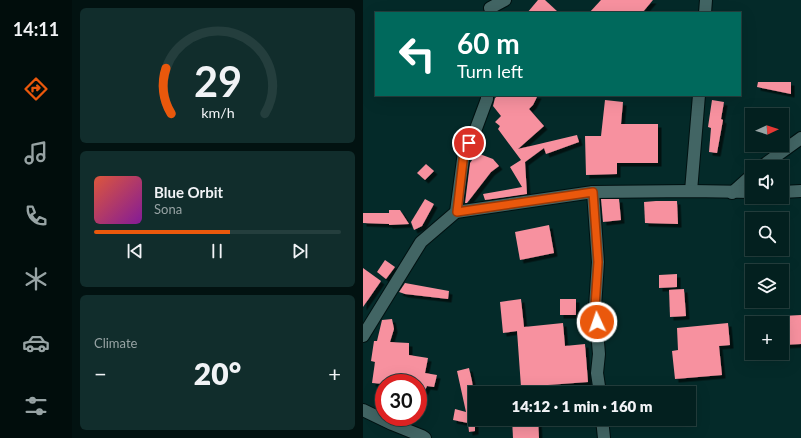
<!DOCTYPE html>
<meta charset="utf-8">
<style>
:root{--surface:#03201f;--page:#112d2c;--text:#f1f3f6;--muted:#97a3a4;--line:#243e3d;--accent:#ea580c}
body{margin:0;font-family:Lato,sans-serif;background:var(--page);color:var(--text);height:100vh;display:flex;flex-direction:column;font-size:15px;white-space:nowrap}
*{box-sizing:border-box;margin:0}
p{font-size:13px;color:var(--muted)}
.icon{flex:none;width:22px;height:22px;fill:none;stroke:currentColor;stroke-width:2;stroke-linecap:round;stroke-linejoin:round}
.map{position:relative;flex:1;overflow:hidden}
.panel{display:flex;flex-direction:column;gap:8px;padding:8px;background:#021211;width:291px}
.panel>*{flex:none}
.guide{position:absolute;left:12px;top:12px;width:366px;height:84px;border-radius:0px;box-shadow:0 4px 16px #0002,0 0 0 1px var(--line);background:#00695c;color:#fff;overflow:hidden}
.needle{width:26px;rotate:86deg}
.fabs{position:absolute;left:382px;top:108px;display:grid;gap:8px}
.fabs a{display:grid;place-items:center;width:44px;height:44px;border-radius:0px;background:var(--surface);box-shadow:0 4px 16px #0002,0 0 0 1px var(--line);font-size:20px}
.speed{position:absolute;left:12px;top:374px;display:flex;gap:8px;font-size:20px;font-weight:700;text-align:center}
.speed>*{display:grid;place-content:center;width:52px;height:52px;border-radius:50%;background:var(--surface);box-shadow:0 4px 16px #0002,0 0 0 1px var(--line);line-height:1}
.speed .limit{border:6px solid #d22;background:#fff;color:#111}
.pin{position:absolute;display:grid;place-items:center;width:34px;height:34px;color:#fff;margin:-17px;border:2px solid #fff;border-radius:50%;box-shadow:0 1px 4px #0007}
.me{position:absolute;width:44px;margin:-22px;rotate:357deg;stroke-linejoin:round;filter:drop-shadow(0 0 3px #0008)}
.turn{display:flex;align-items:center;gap:14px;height:84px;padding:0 16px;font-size:18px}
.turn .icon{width:52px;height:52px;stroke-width:2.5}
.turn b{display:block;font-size:28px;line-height:34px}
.big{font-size:30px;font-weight:800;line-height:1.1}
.panel .tile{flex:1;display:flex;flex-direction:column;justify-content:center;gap:6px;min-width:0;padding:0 14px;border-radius:6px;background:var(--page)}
.panel .dial{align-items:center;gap:0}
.dial svg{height:104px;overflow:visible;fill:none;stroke:var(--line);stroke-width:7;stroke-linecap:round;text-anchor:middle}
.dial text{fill:var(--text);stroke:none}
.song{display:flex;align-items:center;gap:12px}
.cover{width:48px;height:48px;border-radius:6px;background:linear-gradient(135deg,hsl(10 70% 55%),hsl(290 70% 35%))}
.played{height:4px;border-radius:2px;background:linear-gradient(90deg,var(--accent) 55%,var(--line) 55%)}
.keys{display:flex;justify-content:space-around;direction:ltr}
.heat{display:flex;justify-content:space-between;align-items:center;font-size:22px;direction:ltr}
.trip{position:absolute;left:105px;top:386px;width:228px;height:40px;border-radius:0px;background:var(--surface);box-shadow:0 4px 16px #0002,0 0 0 1px var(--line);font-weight:800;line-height:40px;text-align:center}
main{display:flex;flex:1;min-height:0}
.dock{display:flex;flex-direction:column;width:72px;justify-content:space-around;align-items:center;background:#010d0c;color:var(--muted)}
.dock .icon{width:28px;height:28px}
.dock .active{color:var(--accent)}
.dock b{font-size:18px;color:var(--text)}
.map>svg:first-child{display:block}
</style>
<main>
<nav class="dock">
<b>14:11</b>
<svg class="icon active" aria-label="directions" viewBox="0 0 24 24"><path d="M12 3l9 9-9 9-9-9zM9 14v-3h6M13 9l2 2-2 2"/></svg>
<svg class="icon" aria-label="music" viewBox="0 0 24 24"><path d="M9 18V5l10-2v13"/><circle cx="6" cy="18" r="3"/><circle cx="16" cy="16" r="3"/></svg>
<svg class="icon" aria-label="phone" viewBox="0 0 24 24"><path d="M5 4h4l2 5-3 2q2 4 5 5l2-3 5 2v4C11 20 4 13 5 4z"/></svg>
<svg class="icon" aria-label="climate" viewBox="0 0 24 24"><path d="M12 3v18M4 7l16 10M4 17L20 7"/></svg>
<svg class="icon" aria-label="car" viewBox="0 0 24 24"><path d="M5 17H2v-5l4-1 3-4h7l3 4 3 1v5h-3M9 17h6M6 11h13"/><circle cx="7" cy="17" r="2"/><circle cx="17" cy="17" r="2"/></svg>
<svg class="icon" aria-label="filters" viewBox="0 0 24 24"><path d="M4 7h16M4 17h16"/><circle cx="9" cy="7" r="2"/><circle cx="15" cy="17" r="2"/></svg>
</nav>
<section class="panel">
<div class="tile dial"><svg viewBox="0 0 100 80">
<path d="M14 69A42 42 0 1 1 86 69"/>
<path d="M14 69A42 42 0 0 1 10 34" stroke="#ea580c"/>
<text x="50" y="56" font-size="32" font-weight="700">29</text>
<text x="50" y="72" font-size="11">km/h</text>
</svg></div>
<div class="tile">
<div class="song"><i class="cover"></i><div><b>Blue Orbit</b><p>Sona</p></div></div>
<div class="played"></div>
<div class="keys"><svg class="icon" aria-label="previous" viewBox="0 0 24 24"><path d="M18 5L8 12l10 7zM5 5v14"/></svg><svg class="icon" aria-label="pause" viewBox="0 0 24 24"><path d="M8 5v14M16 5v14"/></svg><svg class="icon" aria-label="next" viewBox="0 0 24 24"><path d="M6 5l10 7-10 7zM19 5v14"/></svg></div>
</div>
<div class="tile"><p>Climate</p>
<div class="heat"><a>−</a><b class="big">20°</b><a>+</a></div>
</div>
</section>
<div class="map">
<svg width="438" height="438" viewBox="0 0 438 438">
<defs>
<filter id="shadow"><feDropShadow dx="3.5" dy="3.5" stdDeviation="0" flood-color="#0009"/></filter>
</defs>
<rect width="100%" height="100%" fill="#042a29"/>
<g fill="#f7919f" filter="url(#shadow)">
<polygon points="175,0 182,0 196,13 164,13"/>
<polygon points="238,0 290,0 279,13 226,13"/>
<polygon points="395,82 428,82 428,94 394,87"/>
<polygon points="136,95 175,95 170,105 166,109 181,126 155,149 214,135 216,142 183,154 181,148 162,162 164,194 122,200 120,194 159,187 147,167 158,160 135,129 137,126 132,122 138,116 130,106 132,98"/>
<polygon points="242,100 260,102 258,124 295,124 295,163 254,163 254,174 223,175 222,136 238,136"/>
<polygon points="349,100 361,102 358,119 360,120 354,153 346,152 348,128 345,127"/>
<polygon points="114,153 130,159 136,166 128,172 104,203 102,203 107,163"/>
<polygon points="63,164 71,171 62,180 54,173"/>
<polygon points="62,199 71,204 59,226 51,230 48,222"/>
<polygon points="238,199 256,199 258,220 240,222"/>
<polygon points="293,201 314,201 315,224 282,223 281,202"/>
<polygon points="26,210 37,210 46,224 26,225 26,224 0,223 0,213 26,213"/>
<polygon points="186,225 191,253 157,260 152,232"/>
<polygon points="22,260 32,267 23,279 14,272"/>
<polygon points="0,268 18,281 0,307"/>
<polygon points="314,274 314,287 296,288 296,275"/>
<polygon points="42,283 86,291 85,299 42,294 36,292"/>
<polygon points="321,289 323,316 307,317 306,290"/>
<polygon points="158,299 161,327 200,323 202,346 222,344 225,382 158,387 154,331 140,333 137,302"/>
<rect x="197" y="299" width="16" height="16"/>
<polygon points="438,315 438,344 419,345 419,316"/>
<polygon points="29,319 31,329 27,342 46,343 46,355 65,358 62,373 74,375 71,387 64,386 55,406 55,383 21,383 21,384 9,383 12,362 8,361 11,341 14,341 19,320"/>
<polygon points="365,323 367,345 356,346 359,375 312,379 309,351 315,350 314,328"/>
<polygon points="106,368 109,381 112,403 112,431 106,432 105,423 90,420 92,409 103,412 94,371"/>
<polygon points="149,419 175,419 176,438 150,438"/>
</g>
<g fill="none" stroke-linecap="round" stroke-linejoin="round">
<g stroke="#011" stroke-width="14">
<g id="minor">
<polyline points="127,8 142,0"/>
<polyline points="342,13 343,0"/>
<polyline points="398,167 438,138"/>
<polyline points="328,191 336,95"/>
<polyline points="230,192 235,262 232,307 236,354 234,373 237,393"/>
<polyline points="419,192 438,191"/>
<polyline points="369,193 389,175"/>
<polyline points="93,212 101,152 111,134 124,99 124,95"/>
<polyline points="0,336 58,242 93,212 230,192 328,191 389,192"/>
<polyline points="239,419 241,438"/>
</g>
</g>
<g stroke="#011" stroke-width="14">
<polyline id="tertiary" points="0,410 29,424 59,436 62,438"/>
</g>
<use href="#minor" stroke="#426564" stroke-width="12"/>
<use href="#tertiary" stroke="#426564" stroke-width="12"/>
</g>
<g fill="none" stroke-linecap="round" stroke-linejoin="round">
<g stroke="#983908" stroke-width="10">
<polyline id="route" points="106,143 101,152 94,212 230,192 235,262 232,307 234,322"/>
</g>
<use href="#route" stroke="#ea580c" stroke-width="7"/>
</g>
</svg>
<div class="fabs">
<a><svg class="needle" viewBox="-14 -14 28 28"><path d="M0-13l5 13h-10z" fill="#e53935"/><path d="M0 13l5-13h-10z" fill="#97a3a4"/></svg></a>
<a><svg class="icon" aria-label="sound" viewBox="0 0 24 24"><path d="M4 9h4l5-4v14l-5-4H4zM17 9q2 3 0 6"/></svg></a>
<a><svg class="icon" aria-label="search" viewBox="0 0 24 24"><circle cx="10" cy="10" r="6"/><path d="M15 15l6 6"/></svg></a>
<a><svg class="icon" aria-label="layers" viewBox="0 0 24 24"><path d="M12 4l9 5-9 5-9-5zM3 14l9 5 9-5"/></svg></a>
<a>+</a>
</div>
<div class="speed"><div class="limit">30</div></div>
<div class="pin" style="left:106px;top:143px;background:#d93025"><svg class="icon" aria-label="arrive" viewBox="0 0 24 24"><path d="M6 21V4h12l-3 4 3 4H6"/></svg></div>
<svg class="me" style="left:234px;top:322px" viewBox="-20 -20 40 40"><circle r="17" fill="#ea580c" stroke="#fff" stroke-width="3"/><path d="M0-11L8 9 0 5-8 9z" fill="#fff"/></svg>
<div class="trip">14:12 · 1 min · 160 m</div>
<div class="guide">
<div class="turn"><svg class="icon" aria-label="left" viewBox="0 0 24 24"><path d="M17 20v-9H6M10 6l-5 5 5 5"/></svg><div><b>60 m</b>Turn left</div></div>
</div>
</div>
</main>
